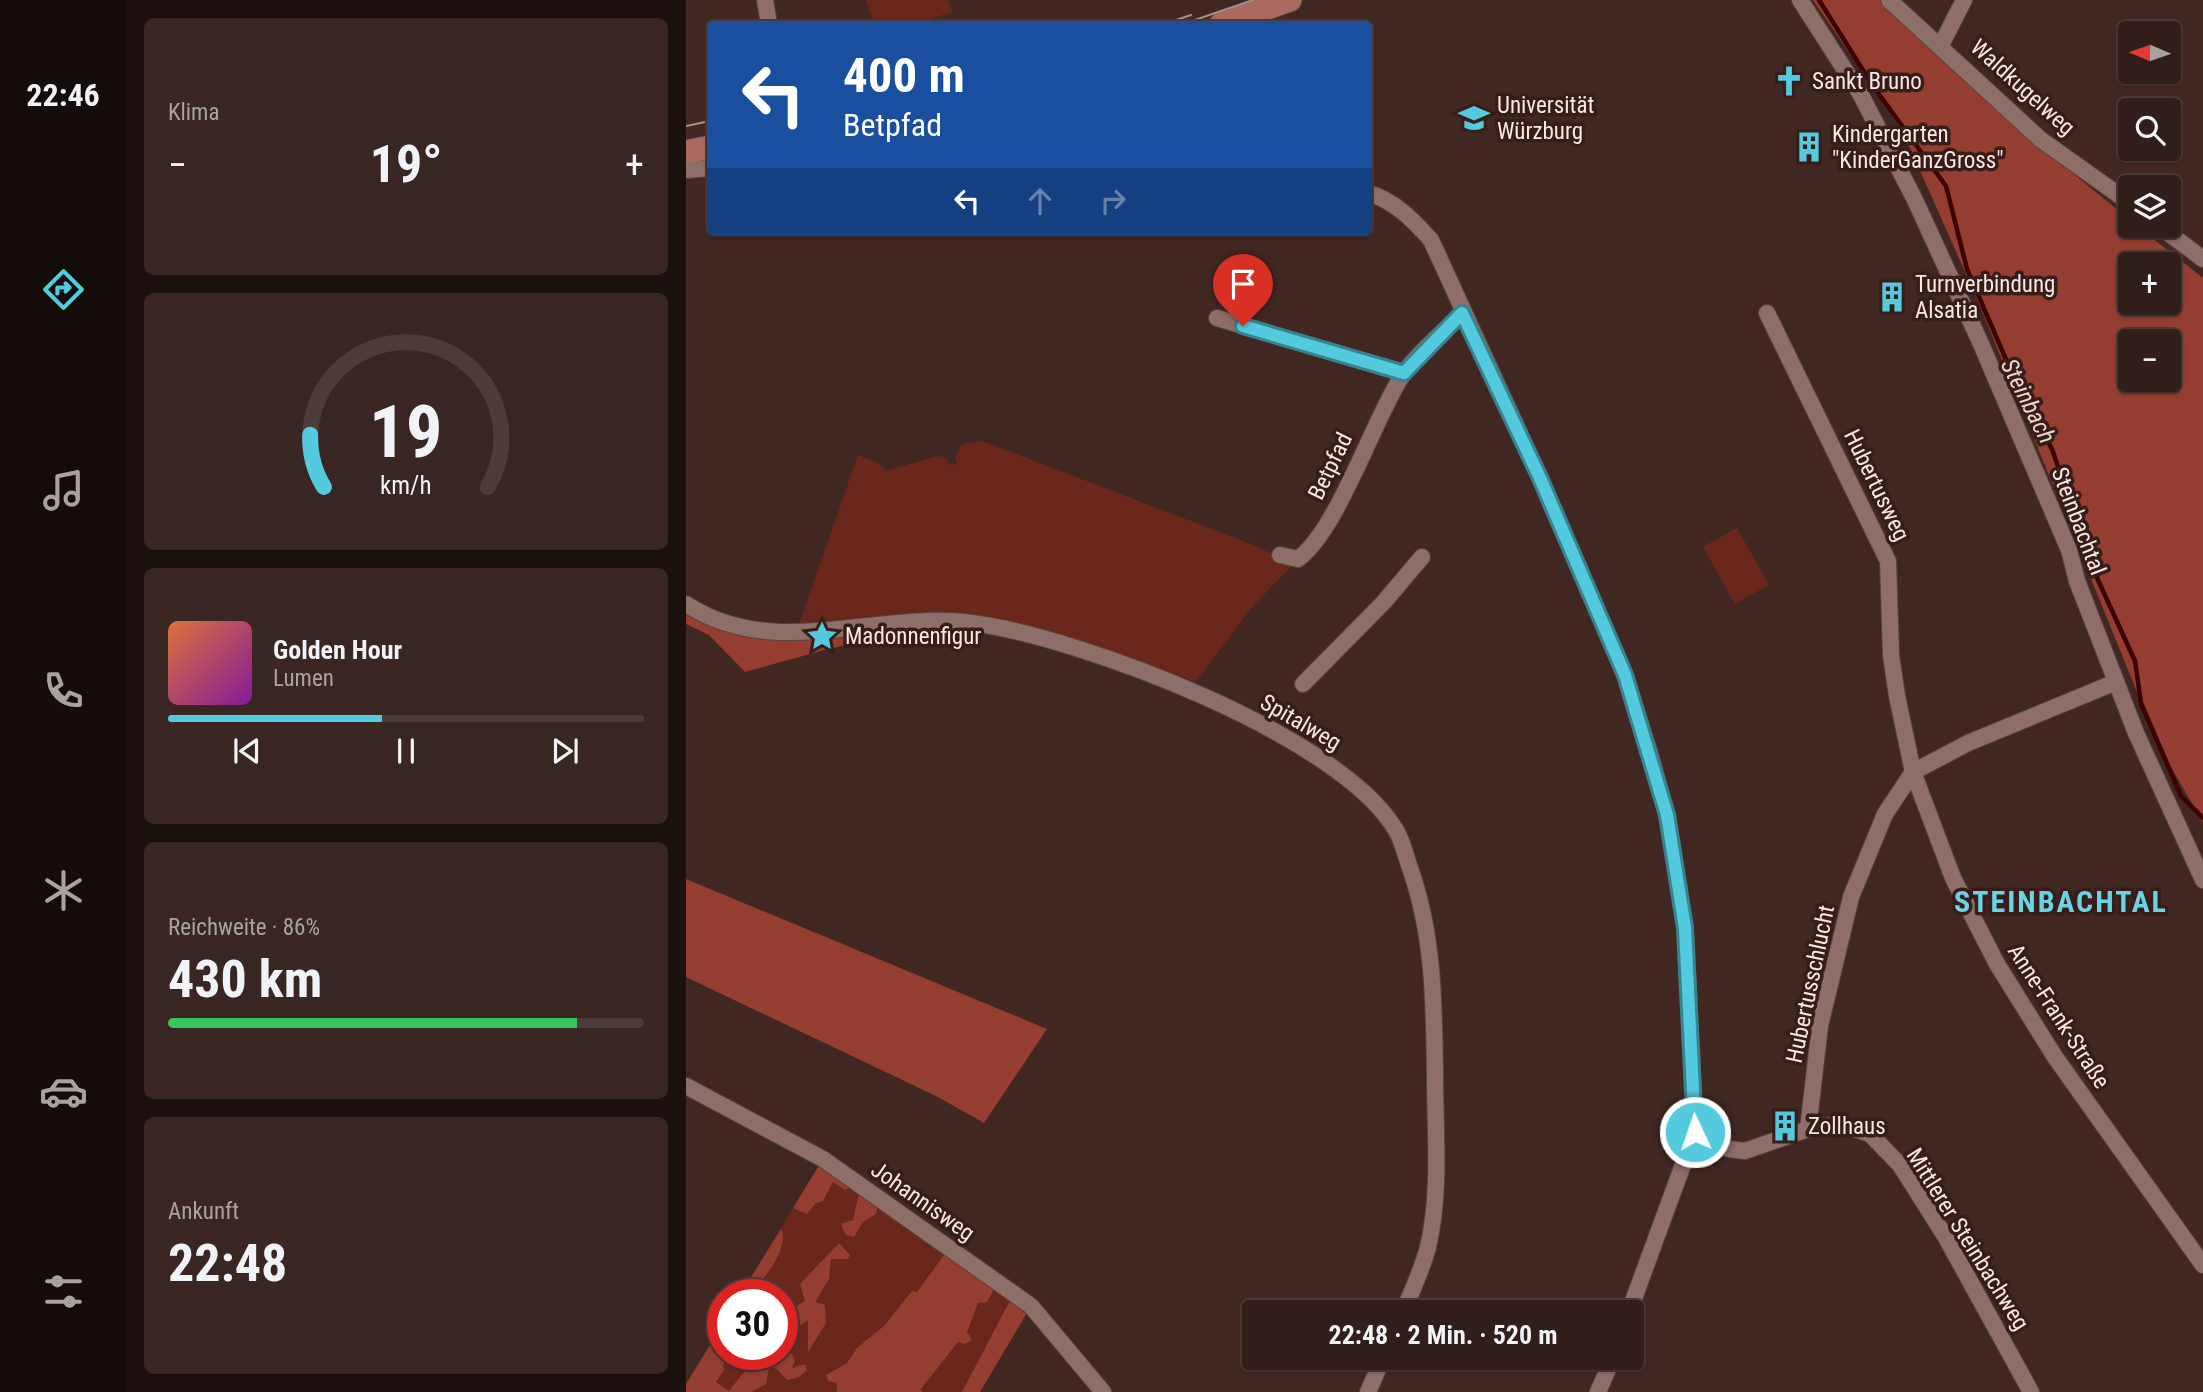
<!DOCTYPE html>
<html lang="de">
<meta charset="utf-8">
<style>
:root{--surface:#311d1a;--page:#392623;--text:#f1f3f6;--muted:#a8a2a2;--line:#4c3b39;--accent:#54cade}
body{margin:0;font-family:"Roboto Condensed",sans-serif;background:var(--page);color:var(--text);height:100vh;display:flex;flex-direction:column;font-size:26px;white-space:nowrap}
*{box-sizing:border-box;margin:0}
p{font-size:23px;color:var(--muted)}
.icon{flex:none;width:38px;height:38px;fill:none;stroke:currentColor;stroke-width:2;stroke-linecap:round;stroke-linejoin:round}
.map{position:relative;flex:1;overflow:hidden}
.drawer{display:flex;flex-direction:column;gap:18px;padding:18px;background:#1b100e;width:560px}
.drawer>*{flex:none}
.banner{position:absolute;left:21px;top:21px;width:665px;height:214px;border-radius:7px;box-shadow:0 2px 5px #0004,0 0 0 2px var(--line);background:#1a4fa0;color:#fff;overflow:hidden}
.needle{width:46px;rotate:272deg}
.buttons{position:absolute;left:1432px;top:21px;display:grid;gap:14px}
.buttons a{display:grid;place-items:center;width:63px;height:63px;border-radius:7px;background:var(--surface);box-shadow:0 2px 5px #0004,0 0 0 2px var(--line);font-size:35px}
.speed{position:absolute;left:21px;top:1279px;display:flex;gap:14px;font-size:35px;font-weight:700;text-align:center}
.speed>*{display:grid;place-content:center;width:91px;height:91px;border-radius:50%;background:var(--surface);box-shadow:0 2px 5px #0004,0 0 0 2px var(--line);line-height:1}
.speed .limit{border:10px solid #d22;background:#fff;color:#111}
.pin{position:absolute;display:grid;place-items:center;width:60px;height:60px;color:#fff;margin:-72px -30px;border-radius:50% 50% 50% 0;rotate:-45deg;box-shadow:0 0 7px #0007}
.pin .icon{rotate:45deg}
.me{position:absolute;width:77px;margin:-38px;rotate:357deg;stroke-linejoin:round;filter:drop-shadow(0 0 5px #0008)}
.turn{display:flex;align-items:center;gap:24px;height:147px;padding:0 21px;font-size:32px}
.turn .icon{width:91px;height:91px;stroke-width:2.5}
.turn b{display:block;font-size:49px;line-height:60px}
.lanes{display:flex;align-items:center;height:66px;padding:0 21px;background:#0003;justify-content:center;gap:35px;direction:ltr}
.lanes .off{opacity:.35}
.big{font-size:52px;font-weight:700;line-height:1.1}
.drawer .widget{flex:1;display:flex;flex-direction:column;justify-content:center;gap:10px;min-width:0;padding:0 24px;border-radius:10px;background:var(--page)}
.drawer .dial{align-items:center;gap:0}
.dial svg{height:182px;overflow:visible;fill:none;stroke:var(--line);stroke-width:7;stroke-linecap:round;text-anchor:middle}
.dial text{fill:var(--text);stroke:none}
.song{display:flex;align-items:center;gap:21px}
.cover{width:84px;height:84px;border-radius:10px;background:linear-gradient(135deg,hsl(20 70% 55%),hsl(290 70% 35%))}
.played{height:7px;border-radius:4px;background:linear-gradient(90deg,var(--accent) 45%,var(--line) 45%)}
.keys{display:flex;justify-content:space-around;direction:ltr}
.heat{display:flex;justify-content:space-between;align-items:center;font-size:38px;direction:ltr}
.charge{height:10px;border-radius:5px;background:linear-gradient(90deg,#34c759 86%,var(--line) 0)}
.trip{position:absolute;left:556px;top:1300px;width:402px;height:70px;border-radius:7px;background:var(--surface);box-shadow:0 2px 5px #0004,0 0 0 2px var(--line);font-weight:700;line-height:70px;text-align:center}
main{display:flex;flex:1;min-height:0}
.dock{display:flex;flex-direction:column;width:126px;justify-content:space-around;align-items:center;background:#140c0a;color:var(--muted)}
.dock .icon{width:49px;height:49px}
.dock .current{color:var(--accent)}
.dock b{font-size:32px;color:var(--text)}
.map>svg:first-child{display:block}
</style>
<main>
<nav class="dock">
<b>22:46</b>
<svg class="icon current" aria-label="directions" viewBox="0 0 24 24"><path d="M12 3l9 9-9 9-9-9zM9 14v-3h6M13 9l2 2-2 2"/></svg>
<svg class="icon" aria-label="music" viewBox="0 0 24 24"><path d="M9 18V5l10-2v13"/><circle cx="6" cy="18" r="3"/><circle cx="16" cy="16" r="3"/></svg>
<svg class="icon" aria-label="phone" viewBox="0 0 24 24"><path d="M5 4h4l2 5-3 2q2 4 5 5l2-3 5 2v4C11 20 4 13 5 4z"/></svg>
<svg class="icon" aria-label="climate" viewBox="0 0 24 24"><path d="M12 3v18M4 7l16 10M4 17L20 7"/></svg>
<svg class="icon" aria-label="car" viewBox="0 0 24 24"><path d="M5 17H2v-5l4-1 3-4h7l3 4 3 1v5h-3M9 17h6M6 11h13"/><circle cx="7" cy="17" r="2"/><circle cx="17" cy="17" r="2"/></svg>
<svg class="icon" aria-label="filters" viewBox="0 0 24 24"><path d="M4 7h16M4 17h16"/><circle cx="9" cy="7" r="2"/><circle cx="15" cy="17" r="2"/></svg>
</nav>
<section class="drawer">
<div class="widget"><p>Klima</p>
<div class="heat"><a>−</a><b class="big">19°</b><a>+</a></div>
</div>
<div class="widget dial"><svg viewBox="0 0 100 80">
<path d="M14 69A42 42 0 1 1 86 69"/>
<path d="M14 69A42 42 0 0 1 8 46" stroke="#54cade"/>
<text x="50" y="56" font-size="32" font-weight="700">19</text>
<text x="50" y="72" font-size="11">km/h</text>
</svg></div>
<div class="widget">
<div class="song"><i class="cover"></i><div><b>Golden Hour</b><p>Lumen</p></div></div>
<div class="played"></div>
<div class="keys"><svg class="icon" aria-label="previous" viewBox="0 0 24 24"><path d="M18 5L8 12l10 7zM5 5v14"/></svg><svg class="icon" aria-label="pause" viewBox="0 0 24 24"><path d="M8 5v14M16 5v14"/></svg><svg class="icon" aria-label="next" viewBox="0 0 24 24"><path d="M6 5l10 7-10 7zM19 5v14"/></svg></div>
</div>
<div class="widget"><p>Reichweite · 86%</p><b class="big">430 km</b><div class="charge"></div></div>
<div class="widget"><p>Ankunft</p><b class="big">22:48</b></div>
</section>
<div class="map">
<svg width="1517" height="1392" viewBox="0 0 1517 1392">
<rect width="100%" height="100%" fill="#412722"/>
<g fill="#6b261c">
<polygon points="180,0 262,0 266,12 229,24 188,24"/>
<polygon points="296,441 565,544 593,557 592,565 594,558 607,565 566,607 510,682 495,676 480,682 286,623 110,633 172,455 192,463 200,471 252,456 260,458 264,465 271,464 269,456 276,444"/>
<polygon points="1051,528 1083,585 1049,604 1017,547"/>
<polygon points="137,1159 345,1306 294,1392 0,1392 0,1384 37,1324 37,1354 96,1354 96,1295 54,1295"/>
</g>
<g fill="#943d30" fill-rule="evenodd">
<path d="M1127,0H1194L1323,121L1444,220V226H1451L1517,278V823L1473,746L1292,301L1216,130ZM1444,264H1482V303H1444ZM1444,341H1482V380H1444Z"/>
<polygon points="0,608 46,626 238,628 142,649 59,672 23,635 0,624"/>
<polygon points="0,879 361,1029 298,1123 250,1096 0,977"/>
<polygon points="137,1159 171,1182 159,1190 147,1182 137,1201 130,1203 121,1214 107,1208"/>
<polygon points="175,1185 191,1208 190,1214 177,1222 168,1237 160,1235 155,1224 167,1220"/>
<path d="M95,1229C105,1244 78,1283 63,1291L66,1295H54Z"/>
<path d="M153,1243L164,1255L162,1259H145L143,1279L129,1302L139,1305L140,1323L122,1352V1320L107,1331V1346L97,1349C95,1329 99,1311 119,1301L114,1284Z"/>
<polygon points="264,1247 312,1282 301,1302 292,1303 281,1332 286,1340 279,1344 272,1342 234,1390 237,1392 151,1392 151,1383 142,1381 140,1375 161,1363 171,1348 198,1326 226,1291 231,1292"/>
<polygon points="328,1293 345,1306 294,1392 276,1392"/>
<path d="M37,1324V1341L32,1348L35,1354L48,1355L37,1365L38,1370L30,1382L43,1391L62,1367H70L66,1355C81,1354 92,1354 106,1354L109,1361L106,1368L119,1364L121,1370L113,1377L101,1380L91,1369L83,1367L80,1384L65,1392H0V1384Z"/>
</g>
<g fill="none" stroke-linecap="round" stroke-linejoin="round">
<polyline stroke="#3c0000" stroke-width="4.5" points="1133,0 1187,86 1260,186 1281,269 1328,378 1366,449 1407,569 1449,661 1455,703 1495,796 1517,818"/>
<g stroke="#59433f" stroke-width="18">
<g id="street">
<polyline points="79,0 83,24"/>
<polyline points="1114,0 1175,95 1229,200 1295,344 1383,550 1391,581 1450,733 1517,880"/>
<polyline points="1203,0 1354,139 1444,203"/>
<polyline points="1255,45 1278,0"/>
<polyline points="0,170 24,168"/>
<path d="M682,193C709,201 726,219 745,240L854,478L939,675L964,754L981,815L999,928L1009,1132"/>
<polyline points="1473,226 1517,259"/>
<polyline points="1081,313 1202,561 1205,655 1211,696 1227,772 1267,878 1311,964 1369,1057 1517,1265"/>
<polyline points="531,318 718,373"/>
<path d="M594,555L612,559C653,528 686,422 717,374C732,352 758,332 776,313"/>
<path d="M0,604C88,662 189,610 286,623C394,637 657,736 711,832C717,843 720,857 724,868C748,936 748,1004 749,1076C749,1132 755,1192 742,1247C736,1270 726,1291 717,1312"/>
<polyline points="617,684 698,602 736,557"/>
<polyline points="0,1086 137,1159 345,1306 417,1392"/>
<polyline points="1122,1129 1153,1124 1184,1134 1214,1165 1259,1236 1345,1392"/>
<polyline points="943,1312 1009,1132 1043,1149 1059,1151 1122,1129 1134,1026 1165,897 1199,814 1227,772 1282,743 1430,682"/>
<polyline points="682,1392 697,1358"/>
<polyline points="912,1392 927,1358"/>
</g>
</g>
<g stroke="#59433f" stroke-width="25">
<g id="secondary">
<polyline points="535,24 604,0"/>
<polyline points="0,152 24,147"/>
</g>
</g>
<use href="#street" stroke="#8e6e69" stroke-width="16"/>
<use href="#secondary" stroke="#ab6a60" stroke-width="23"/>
<g stroke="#a48f8a" stroke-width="2">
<polyline points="478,24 505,15"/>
<polyline points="497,24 567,0"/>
<polyline points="0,126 24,121"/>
</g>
</g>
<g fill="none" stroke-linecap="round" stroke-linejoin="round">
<g stroke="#378390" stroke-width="18">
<polyline id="route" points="557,326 718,373 776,313 854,478 939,675 981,815 999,928 1009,1132"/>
</g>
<use href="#route" stroke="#54cade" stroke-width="12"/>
</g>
<defs>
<g id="church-bare" transform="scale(2.415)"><path d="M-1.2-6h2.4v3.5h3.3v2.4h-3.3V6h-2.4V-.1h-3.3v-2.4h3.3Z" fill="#54cade" stroke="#361d19" stroke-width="2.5" paint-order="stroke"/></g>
<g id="university-bare" transform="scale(2.415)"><path d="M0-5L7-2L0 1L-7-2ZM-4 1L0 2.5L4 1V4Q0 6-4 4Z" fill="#54cade" stroke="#361d19" stroke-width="2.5" paint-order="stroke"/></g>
<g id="building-bare" transform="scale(2.415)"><path d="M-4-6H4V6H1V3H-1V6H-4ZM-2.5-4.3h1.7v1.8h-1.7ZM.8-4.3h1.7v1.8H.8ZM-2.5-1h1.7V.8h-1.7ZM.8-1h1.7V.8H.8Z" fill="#54cade" stroke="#361d19" stroke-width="2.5" paint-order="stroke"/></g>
<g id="sight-bare" transform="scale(2.415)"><path d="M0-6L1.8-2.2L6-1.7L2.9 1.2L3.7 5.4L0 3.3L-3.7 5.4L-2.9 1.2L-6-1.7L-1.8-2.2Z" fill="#54cade" stroke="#361d19" stroke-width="2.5" paint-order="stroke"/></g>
</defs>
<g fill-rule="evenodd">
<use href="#church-bare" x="1103" y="81"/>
<use href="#university-bare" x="788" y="118"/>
<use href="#building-bare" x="1123" y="147"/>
<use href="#building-bare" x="1206" y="297"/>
<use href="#sight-bare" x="136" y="636"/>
<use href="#building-bare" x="1099" y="1126"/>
</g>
<g text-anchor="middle" stroke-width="7" stroke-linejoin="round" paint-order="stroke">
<g font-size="23" fill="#f9e7e3" stroke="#361d19" text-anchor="start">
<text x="1126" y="89">Sankt Bruno</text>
<text x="811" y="113">Universität<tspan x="811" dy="26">Würzburg</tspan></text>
<text x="1146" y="142">Kindergarten<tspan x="1146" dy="26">"KinderGanzGross"</tspan></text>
<text x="1229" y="292">Turnverbindung<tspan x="1229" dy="26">Alsatia</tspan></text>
<text x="159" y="644">Madonnenfigur</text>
<text x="1122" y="1134">Zollhaus</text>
</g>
<g font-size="23" fill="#f9e7e3" stroke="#361d19">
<text transform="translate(1337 87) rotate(42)" y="8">Waldkugelweg</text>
<text transform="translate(644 466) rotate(-64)" y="8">Betpfad</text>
<text transform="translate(1191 485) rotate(64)" y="8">Hubertusweg</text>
<text transform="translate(1393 521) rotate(69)" y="8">Steinbachtal</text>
<text transform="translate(615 722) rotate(30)" y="8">Spitalweg</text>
<text transform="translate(1124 984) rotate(-78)" y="8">Hubertusschlucht</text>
<text transform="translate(1373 1016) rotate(57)" y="8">Anne-Frank-Straße</text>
<text transform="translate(237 1201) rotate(35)" y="8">Johannisweg</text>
<text transform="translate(1282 1239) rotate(58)" y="8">Mittlerer Steinbachweg</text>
</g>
<g font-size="24" font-style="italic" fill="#eed4cf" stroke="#361d19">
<text transform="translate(1342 401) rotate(63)" y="8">Steinbach</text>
</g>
<g font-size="30" font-weight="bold" letter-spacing="2" fill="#6bd3e6" stroke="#361d19">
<text x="1375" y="912">STEINBACHTAL</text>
</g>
</g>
</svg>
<div class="buttons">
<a><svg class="needle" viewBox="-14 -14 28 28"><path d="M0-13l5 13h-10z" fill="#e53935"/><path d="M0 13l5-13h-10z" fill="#a8a2a2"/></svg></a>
<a><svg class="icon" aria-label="search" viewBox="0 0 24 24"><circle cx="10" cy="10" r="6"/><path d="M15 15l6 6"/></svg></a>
<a><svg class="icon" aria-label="layers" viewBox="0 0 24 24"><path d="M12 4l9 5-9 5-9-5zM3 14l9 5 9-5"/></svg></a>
<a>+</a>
<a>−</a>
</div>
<div class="speed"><div class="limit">30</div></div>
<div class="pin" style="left:557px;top:326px;background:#d93025"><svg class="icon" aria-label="arrive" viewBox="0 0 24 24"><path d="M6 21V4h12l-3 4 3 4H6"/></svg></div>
<svg class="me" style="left:1009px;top:1132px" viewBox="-20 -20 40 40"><circle r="17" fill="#54cade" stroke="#fff" stroke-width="3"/><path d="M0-11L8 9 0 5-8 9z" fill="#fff"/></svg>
<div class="trip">22:48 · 2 Min. · 520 m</div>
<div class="banner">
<div class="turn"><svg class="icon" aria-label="left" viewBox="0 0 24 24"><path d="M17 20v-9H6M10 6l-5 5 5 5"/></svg><div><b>400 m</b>Betpfad</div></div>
<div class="lanes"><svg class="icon" aria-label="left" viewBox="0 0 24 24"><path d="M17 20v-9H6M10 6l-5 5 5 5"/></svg><svg class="icon off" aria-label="ahead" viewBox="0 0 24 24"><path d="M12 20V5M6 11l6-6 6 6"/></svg><svg class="icon off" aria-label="right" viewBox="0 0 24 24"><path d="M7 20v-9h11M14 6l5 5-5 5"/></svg></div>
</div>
</div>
</main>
